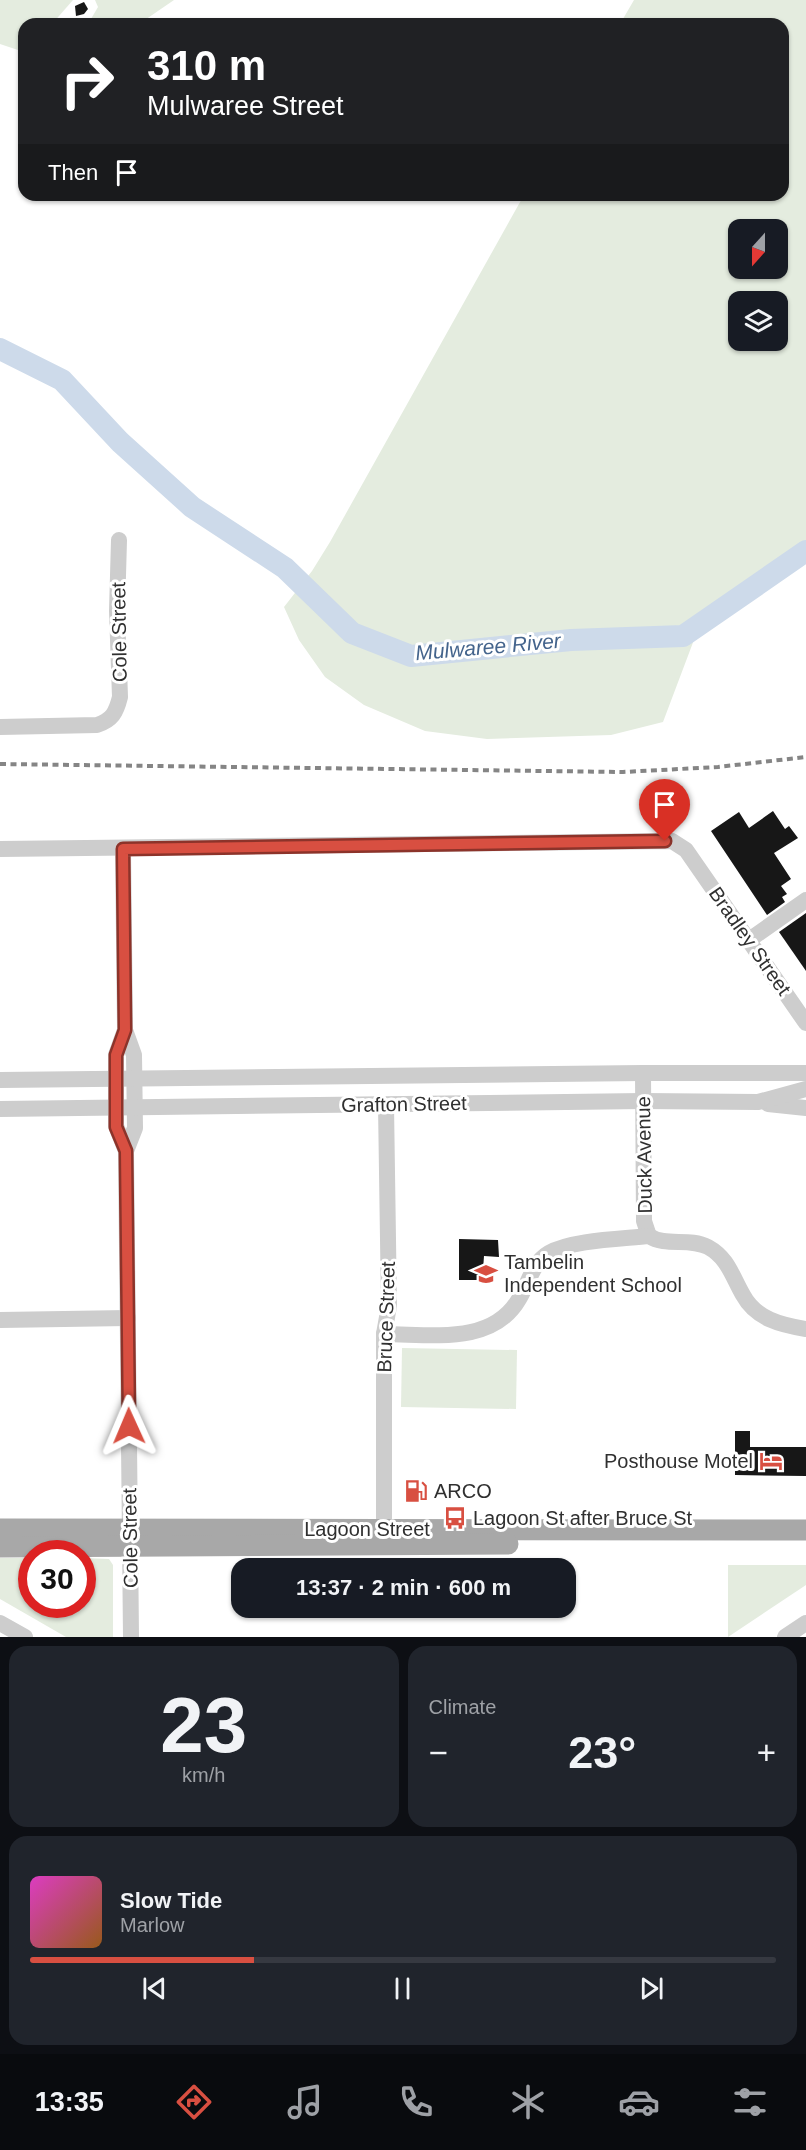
<!DOCTYPE html>
<meta charset="utf-8">
<style>
:root{--surface:#171b24;--page:#20242c;--text:#f1f3f6;--muted:#9ea1a6;--line:#363941;--accent:#d84f41}
body{margin:0;font-family:Arial,sans-serif;background:var(--page);color:var(--text);height:100vh;display:flex;flex-direction:column;font-size:22px;white-space:nowrap}
*{box-sizing:border-box;margin:0}
p{font-size:20px;color:var(--muted)}
.icon{flex:none;width:33px;height:33px;fill:none;stroke:currentColor;stroke-width:2;stroke-linecap:round;stroke-linejoin:round}
.map{position:relative;height:1637px;overflow:hidden}
.sheet{display:flex;flex-direction:column;gap:9px;padding:9px;background:#0d0f14;flex:1}
.sheet>*{flex:none}
.hud{position:absolute;left:18px;top:18px;width:771px;height:183px;border-radius:18px;box-shadow:0 2px 4px #0004;background:#202124;color:#fff;overflow:hidden}
.needle{width:39px;rotate:201deg}
.buttons{position:absolute;left:728px;top:219px;display:grid;gap:12px}
.buttons a{display:grid;place-items:center;width:60px;height:60px;border-radius:12px;background:var(--surface);box-shadow:0 2px 4px #0004;font-size:30px}
.speed{position:absolute;left:18px;top:1540px;display:flex;gap:12px;font-size:30px;font-weight:700;text-align:center}
.speed>*{display:grid;place-content:center;width:78px;height:78px;border-radius:50%;background:var(--surface);box-shadow:0 2px 4px #0004;line-height:1}
.speed .limit{border:9px solid #d22;background:#fff;color:#111}
.pin{position:absolute;display:grid;place-items:center;width:51px;height:51px;color:#fff;margin:-62px -26px;border-radius:50% 50% 50% 0;rotate:-45deg;box-shadow:0 0 6px #0007}
.pin .icon{rotate:45deg}
.me{position:absolute;width:66px;margin:-33px;rotate:359deg;stroke-linejoin:round;filter:drop-shadow(0 0 4px #0008)}
.turn{display:flex;align-items:center;gap:21px;height:126px;padding:0 30px;font-size:27px}
.turn .icon{width:78px;height:78px;stroke-width:2.5}
.turn b{display:block;font-size:42px;line-height:51px}
.then{display:flex;align-items:center;height:57px;padding:0 30px;background:#0003;gap:12px;font-size:22px}
.big{font-size:45px;font-weight:600;line-height:1.1}
.sheet .widget{flex:1;display:flex;flex-direction:column;justify-content:center;gap:9px;min-width:0;padding:0 21px;border-radius:18px;background:var(--page)}
.sheet .dial{align-items:center;gap:0}
.dial b{font-size:78px;line-height:1}
.song{display:flex;align-items:center;gap:18px}
.cover{width:72px;height:72px;border-radius:9px;background:linear-gradient(135deg,hsl(310 70% 55%),hsl(30 70% 35%))}
.played{height:6px;border-radius:3px;background:linear-gradient(90deg,var(--accent) 30%,var(--line) 30%)}
.keys{display:flex;justify-content:space-around;direction:ltr}
.heat{display:flex;justify-content:space-between;align-items:center;font-size:33px;direction:ltr}
.sheet .tiles{flex:1;display:grid;gap:9px;grid-template-columns:1fr 1fr}
.widget:last-child{grid-column:span 2}
.trip{position:absolute;left:231px;top:1558px;width:345px;height:60px;border-radius:18px;background:var(--surface);box-shadow:0 2px 4px #0004;font-weight:600;line-height:60px;text-align:center}
.tab-bar{display:flex;height:96px;justify-content:space-around;align-items:center;background:#090b0e;color:var(--muted)}
.tab-bar .icon{width:42px;height:42px}
.tab-bar .on{color:var(--accent)}
.tab-bar b{font-size:27px;color:var(--text)}
.map>svg:first-child{display:block}
</style>
<div class="map">
<svg width="806" height="1637" viewBox="0 0 806 1637">
<rect width="100%" height="100%" fill="#fff"/>
<g fill="#e4ecdf" fill-rule="evenodd">
<polygon points="0,0 73,0 52,24 24,24 24,52 0,44"/>
<polygon points="95,0 174,0 139,24 88,24 98,7"/>
<path d="M634,0H806V541L703,616L663,722L611,735L487,739L425,731L364,705L325,677L299,640L284,607L312,571L330,542L524,195H783V24H620ZM738,230H777V268H738ZM738,302H777V340H738Z"/>
<polygon points="402,1348 517,1350 516,1409 401,1407"/>
<polygon points="0,1558 31,1558 32,1605 82,1605 83,1558 109,1559 113,1565 113,1637 66,1637 0,1599"/>
<polygon points="728,1565 806,1565 806,1585 728,1637"/>
</g>
<g fill="none" stroke-linecap="round" stroke-linejoin="round">
<polyline stroke="#cddaea" stroke-width="22" points="0,349 62,380 120,442 192,507 285,568 352,633 411,656 571,640 683,636 806,551"/>
</g>
<g fill="#171717">
<polygon points="84,2 88,9 84,14 76,16 75,6"/>
<polygon points="773,811 785,829 789,826 798,838 774,853 791,879 781,886 787,894 782,897 785,902 767,915 711,831 739,812 749,828"/>
<polygon points="806,913 806,971 779,932"/>
<polygon points="459,1239 498,1240 499,1257 484,1256 483,1270 479,1271 478,1280 459,1280"/>
<polygon points="735,1431 750,1431 750,1447 806,1447 806,1476 735,1475"/>
</g>
<g fill="none" stroke-linecap="round" stroke-linejoin="round">
<g stroke="#cdcdcd" stroke-width="16">
<path d="M0,727L97,725C112,720 116,713 120,697L117,611L119,540"/>
<polyline points="0,849 672,841 686,850 695,863 806,1023"/>
<polyline points="123,849 125,1030 134,1055 135,1128 126,1151"/>
<polyline points="749,940 806,900"/>
<polyline points="125,1030 116,1055 116,1126 126,1151 131,1637"/>
<polyline points="643,1073 644,1221 649,1236"/>
<polyline points="0,1080 643,1073 806,1073"/>
<polyline points="768,1104 806,1108"/>
<polyline points="0,1109 643,1101 758,1102 806,1089"/>
<polyline points="0,1320 128,1318"/>
<path d="M384,1334C430,1334 492,1346 519,1299C529,1283 532,1263 549,1253C571,1240 622,1239 649,1236C666,1247 689,1237 708,1247C728,1258 732,1276 743,1295C756,1319 781,1325 806,1329"/>
<polyline points="384,1529 384,1334 389,1306 386,1105"/>
<polyline points="0,1623 25,1637"/>
<polyline points="785,1637 806,1623"/>
</g>
<g stroke="#a8a8a8" stroke-width="21">
<polyline points="0,1529 806,1530"/>
<polyline points="0,1547 508,1544"/>
</g>
<polyline stroke="#858585" stroke-width="4" stroke-dasharray="6 4.5" stroke-linecap="butt" points="0,764 623,772 718,767 806,757"/>
</g>
<g fill="none" stroke-linecap="round" stroke-linejoin="round">
<g stroke="#8c332a" stroke-width="15">
<polyline id="route" points="129,1426 126,1151 116,1127 116,1055 125,1030 123,849 665,841"/>
</g>
<use href="#route" stroke="#d84f41" stroke-width="10"/>
</g>
<defs>
<g id="school-bare" transform="scale(1.8)"><path d="M0-5L7-2L0 1L-7-2ZM-4 1L0 2.5L4 1V4Q0 6-4 4Z" fill="#d84f41" stroke="#fff" stroke-width="2.5" paint-order="stroke"/></g>
<g id="hotel-bare" transform="scale(1.8)"><path d="M-6-4.5h1.5V1H6V5H4.5V3h-9V5H-6ZM-4 0a1.8 1.8 0 1 1 3.6 0ZM.5 0V-2.5h3Q6-2.5 6 0Z" fill="#d84f41" stroke="#fff" stroke-width="2.5" paint-order="stroke"/></g>
<g id="fuel-bare" transform="scale(1.8)"><path d="M-5.5-6h7V0h2V4h1.3V-2.5L3-4.5l.8-.8L6-3V5H2.5V1h-1V6h-7ZM-4.2-4.7v3.2H.2V-4.7Z" fill="#d84f41" stroke="#fff" stroke-width="2.5" paint-order="stroke"/></g>
<g id="bus-bare" transform="scale(1.8)"><path d="M-5-6H5V4H4V6H2V4H-2V6H-4V4H-5ZM-3.5-4V0h7V-4ZM-3.5 1.2v1.5H-2V1.2ZM2 1.2v1.5H3.5V1.2Z" fill="#d84f41" stroke="#fff" stroke-width="2.5" paint-order="stroke"/></g>
</defs>
<g fill-rule="evenodd">
<use href="#school-bare" x="486" y="1274"/>
<use href="#hotel-bare" x="771" y="1461"/>
<use href="#fuel-bare" x="416" y="1491"/>
<use href="#bus-bare" x="455" y="1518"/>
</g>
<g text-anchor="middle" stroke-width="6" stroke-linejoin="round" paint-order="stroke">
<g font-size="20" fill="#303030" stroke="#fff">
<text transform="translate(119 632) rotate(-91)" y="7">Cole Street</text>
<text transform="translate(750 941) rotate(55)" y="7">Bradley Street</text>
<text transform="translate(404 1104) rotate(-1)" y="7">Grafton Street</text>
<text transform="translate(644 1155) rotate(-91)" y="7">Duck Avenue</text>
<text transform="translate(386 1317) rotate(-88)" y="7">Bruce Street</text>
<text x="367" y="1536">Lagoon Street</text>
<text transform="translate(130 1538) rotate(-91)" y="7">Cole Street</text>
</g>
<g font-size="20" fill="#303030" stroke="#fff" text-anchor="start">
<text x="504" y="1269">Tambelin<tspan x="504" dy="23">Independent School</tspan></text>
<text x="753" y="1468" text-anchor="end">Posthouse Motel</text>
<text x="434" y="1498">ARCO</text>
<text x="473" y="1525">Lagoon St after Bruce St</text>
</g>
<g font-size="21" font-style="italic" fill="#44648c" stroke="#fff">
<text transform="translate(488 647) rotate(-5)" y="7">Mulwaree River</text>
</g>
</g>
</svg>
<div class="buttons">
<a><svg class="needle" viewBox="-14 -14 28 28"><path d="M0-13l5 13h-10z" fill="#e53935"/><path d="M0 13l5-13h-10z" fill="#9ea1a6"/></svg></a>
<a><svg class="icon" aria-label="layers" viewBox="0 0 24 24"><path d="M12 4l9 5-9 5-9-5zM3 14l9 5 9-5"/></svg></a>
</div>
<div class="speed"><div class="limit">30</div></div>
<div class="pin" style="left:665px;top:841px;background:#d93025"><svg class="icon" aria-label="arrive" viewBox="0 0 24 24"><path d="M6 21V4h12l-3 4 3 4H6"/></svg></div>
<svg class="me" style="left:129px;top:1426px" viewBox="-20 -20 40 40"><path d="M0-17L14 15 0 8-14 15z" fill="#d84f41" stroke="#fff" stroke-width="4"/></svg>
<div class="trip">13:37 · 2 min · 600 m</div>
<div class="hud">
<div class="turn"><svg class="icon" aria-label="right" viewBox="0 0 24 24"><path d="M7 20v-9h11M14 6l5 5-5 5"/></svg><div><b>310 m</b>Mulwaree Street</div></div>
<div class="then">Then<svg class="icon" aria-label="arrive" viewBox="0 0 24 24"><path d="M6 21V4h12l-3 4 3 4H6"/></svg></div>
</div>
</div>
<section class="sheet">
<div class="tiles">
<div class="widget dial"><b>23</b><p>km/h</p></div>
<div class="widget"><p>Climate</p>
<div class="heat"><a>−</a><b class="big">23°</b><a>+</a></div>
</div>
<div class="widget">
<div class="song"><i class="cover"></i><div><b>Slow Tide</b><p>Marlow</p></div></div>
<div class="played"></div>
<div class="keys"><svg class="icon" aria-label="previous" viewBox="0 0 24 24"><path d="M18 5L8 12l10 7zM5 5v14"/></svg><svg class="icon" aria-label="pause" viewBox="0 0 24 24"><path d="M8 5v14M16 5v14"/></svg><svg class="icon" aria-label="next" viewBox="0 0 24 24"><path d="M6 5l10 7-10 7zM19 5v14"/></svg></div>
</div>
</div>
</section>
<nav class="tab-bar">
<b>13:35</b>
<svg class="icon on" aria-label="directions" viewBox="0 0 24 24"><path d="M12 3l9 9-9 9-9-9zM9 14v-3h6M13 9l2 2-2 2"/></svg>
<svg class="icon" aria-label="music" viewBox="0 0 24 24"><path d="M9 18V5l10-2v13"/><circle cx="6" cy="18" r="3"/><circle cx="16" cy="16" r="3"/></svg>
<svg class="icon" aria-label="phone" viewBox="0 0 24 24"><path d="M5 4h4l2 5-3 2q2 4 5 5l2-3 5 2v4C11 20 4 13 5 4z"/></svg>
<svg class="icon" aria-label="climate" viewBox="0 0 24 24"><path d="M12 3v18M4 7l16 10M4 17L20 7"/></svg>
<svg class="icon" aria-label="car" viewBox="0 0 24 24"><path d="M5 17H2v-5l4-1 3-4h7l3 4 3 1v5h-3M9 17h6M6 11h13"/><circle cx="7" cy="17" r="2"/><circle cx="17" cy="17" r="2"/></svg>
<svg class="icon" aria-label="filters" viewBox="0 0 24 24"><path d="M4 7h16M4 17h16"/><circle cx="9" cy="7" r="2"/><circle cx="15" cy="17" r="2"/></svg>
</nav>
